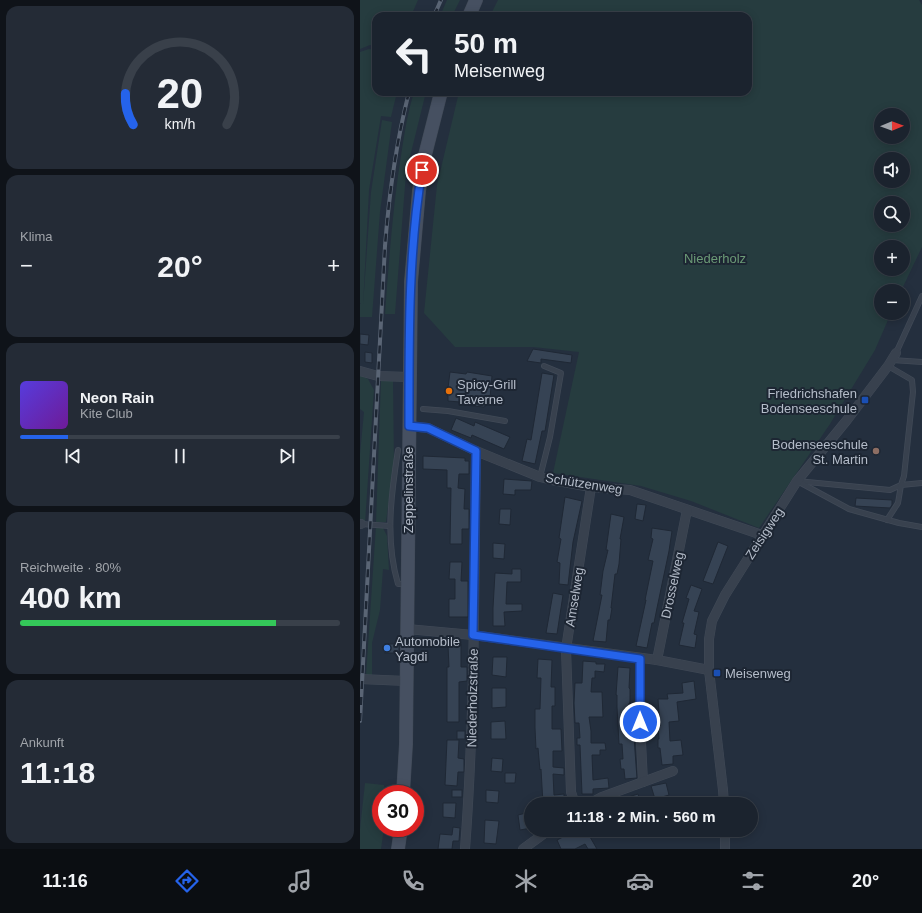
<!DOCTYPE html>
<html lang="de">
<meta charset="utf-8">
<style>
:root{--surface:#1b232e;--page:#242b36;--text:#f1f3f6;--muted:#a0a4aa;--line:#39404a;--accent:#2563eb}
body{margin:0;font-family:Arial,sans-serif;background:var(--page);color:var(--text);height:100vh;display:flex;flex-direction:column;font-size:15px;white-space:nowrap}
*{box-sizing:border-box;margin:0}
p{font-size:13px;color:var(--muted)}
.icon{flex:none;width:22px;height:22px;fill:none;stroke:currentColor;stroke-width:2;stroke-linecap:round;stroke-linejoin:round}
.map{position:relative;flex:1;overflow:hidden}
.sheet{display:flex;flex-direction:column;gap:6px;padding:6px;background:#0f1319;width:360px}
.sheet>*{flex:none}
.top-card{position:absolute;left:12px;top:12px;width:380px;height:84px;border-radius:12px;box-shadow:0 2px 10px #0003,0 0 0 1px var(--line);background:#1b232e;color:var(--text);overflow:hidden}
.needle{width:26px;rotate:89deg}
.fabs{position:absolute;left:514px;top:108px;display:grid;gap:8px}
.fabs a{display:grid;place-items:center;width:36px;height:36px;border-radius:50%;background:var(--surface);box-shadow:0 2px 10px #0003,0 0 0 1px var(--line);font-size:20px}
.speed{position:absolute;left:12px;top:785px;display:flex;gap:8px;font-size:20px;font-weight:700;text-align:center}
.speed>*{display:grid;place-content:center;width:52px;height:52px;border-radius:50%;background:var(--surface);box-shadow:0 2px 10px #0003,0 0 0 1px var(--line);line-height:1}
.speed .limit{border:6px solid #d22;background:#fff;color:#111}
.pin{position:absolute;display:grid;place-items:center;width:34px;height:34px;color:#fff;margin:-17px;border:2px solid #fff;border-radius:50%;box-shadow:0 1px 4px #0007}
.me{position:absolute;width:44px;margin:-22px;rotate:0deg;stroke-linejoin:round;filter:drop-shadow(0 0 3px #0008)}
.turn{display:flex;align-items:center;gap:14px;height:84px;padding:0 16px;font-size:18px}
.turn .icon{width:52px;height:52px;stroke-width:2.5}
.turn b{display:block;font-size:28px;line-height:34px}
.big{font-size:30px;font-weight:700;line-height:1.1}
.sheet .card{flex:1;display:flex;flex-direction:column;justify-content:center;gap:6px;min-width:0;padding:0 14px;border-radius:12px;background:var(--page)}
.sheet .dial{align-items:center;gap:0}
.dial svg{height:104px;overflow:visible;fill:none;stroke:var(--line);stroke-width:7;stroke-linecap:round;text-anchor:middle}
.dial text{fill:var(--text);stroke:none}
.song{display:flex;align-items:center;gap:12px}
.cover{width:48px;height:48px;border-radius:6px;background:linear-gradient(135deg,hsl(250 70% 55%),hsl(280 70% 35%))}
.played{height:4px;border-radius:2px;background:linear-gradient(90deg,var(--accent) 15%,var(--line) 15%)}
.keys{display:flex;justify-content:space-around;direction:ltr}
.heat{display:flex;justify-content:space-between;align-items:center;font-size:22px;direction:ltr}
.charge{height:6px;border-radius:3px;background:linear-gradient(90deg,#34c759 80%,var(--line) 0)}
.trip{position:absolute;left:164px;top:797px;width:234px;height:40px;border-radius:20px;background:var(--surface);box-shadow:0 2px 10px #0003,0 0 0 1px var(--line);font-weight:700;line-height:40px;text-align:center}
.dock{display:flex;height:64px;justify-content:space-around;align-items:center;background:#0b0e12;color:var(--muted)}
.dock .icon{width:28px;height:28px}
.dock .active{color:var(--accent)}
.dock b{font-size:18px;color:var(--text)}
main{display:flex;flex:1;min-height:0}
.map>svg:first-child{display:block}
</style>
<main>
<section class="sheet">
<div class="card dial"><svg viewBox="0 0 100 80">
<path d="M14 69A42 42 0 1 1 86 69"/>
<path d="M14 69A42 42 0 0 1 8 45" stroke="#2563eb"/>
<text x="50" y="56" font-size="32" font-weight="700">20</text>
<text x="50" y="72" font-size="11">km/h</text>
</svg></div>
<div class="card"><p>Klima</p>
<div class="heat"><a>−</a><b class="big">20°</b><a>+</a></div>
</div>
<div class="card">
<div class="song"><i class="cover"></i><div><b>Neon Rain</b><p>Kite Club</p></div></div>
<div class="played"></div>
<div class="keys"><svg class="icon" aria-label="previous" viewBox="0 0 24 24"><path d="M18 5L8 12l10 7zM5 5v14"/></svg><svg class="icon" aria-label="pause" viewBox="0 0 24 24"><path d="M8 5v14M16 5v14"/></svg><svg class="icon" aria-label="next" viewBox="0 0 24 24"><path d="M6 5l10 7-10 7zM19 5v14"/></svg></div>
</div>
<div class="card"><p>Reichweite · 80%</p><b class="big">400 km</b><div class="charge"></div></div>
<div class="card"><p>Ankunft</p><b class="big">11:18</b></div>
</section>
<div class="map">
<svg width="562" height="849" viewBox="0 0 562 849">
<rect width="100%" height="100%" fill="#242f3e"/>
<g fill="#263c3f" fill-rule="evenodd">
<polygon points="0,0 58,0 51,16 16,16 16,46 10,45 0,49"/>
<polygon points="87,0 100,0 92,16 80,16"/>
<path d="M138,0H559L562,5V247L541,291H521V313H531L515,350L470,424L399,528L331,501L281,486L193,473L219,352L173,347H95L64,313L77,185L99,92H388V16H130ZM521,115H543V137H521ZM521,159H543V181H521ZM521,203H543V225H521ZM521,247H543V269H521Z"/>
<polygon points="9,49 16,50 16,92 37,92 31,117 21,116 9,190 3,306 11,192 22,120 32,122 20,212 12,317 0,317 0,304 1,304 0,303 0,52"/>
<path d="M54,92H66L46,173L35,314H25C29,259 33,204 42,149C45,130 48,111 54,92Z"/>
<polygon points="0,375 8,379 14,390 5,523 0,521 0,454 4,412 0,409"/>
<polygon points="21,380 33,381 34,463 26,522 16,522"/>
<polygon points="16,526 23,528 27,536 29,570 23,569 20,610 12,643 12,675 6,676"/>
<polygon points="5,783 24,785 25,794 21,794 21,828 24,828 21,849 0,849 0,829"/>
</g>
<g fill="#364354" stroke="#1f2835">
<polygon points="0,334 9,335 8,345 0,344"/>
<polygon points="173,349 212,355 211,363 181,359 181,363 167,361"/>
<polygon points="5,352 12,353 12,363 5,362"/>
<polygon points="90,372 106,374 107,372 132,376 130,398 127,398 127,405 124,407 103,405 100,402 88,401 88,396 87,396"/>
<polygon points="182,373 194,375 185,431 182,431 175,464 162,461 167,439 171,440"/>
<polygon points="96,418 114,426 115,422 150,437 144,449 112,435 111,438 91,430"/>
<polygon points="63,456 105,458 105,461 109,461 109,474 99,474 98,488 105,489 104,509 109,509 109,529 102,529 102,544 90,544 91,488 87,488 87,470 63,469"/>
<polygon points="144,479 172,481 171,490 155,490 155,495 143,494"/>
<polygon points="205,497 222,501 213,542 208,585 199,584 200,563 197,562 201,539 199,538"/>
<polygon points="496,498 532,500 532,505 530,508 495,506"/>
<polygon points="277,504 286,505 283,521 275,519"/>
<polygon points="140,509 151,509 150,525 139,524"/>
<polygon points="251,514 264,517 260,539 261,539 259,564 257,574 255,574 251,608 252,608 250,620 248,620 246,642 233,641 242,595 240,595 243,571 248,550 246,550"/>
<polygon points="292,528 312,531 309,551 297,608 294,623 292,623 287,648 276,646 286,600 285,600 293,561 288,560 293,539 291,538"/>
<polygon points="358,542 368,546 353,584 343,581"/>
<polygon points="133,543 145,544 144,559 133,558"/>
<polygon points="90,562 102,562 101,581 108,581 108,617 89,617 89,599 95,599 95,579 89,579"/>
<polygon points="152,569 161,569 161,582 147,582 146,604 162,604 162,611 144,612 145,626 133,626 133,608 135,573 152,574"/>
<polygon points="331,585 342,589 334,611 339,612 334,634 337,635 335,648 319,645 324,623 322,623 329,599 326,598"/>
<polygon points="193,593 203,595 197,634 186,633"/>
<rect x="25" y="644" width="14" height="9"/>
<polygon points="101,644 101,667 107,667 107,681 99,682 99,722 87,722 87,667 89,667 88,645"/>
<polygon points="133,657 147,657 146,677 132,675"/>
<polygon points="178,659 192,660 191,687 195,687 195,706 192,706 192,729 201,729 202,751 193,751 193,767 204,768 204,775 193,774 194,795 204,794 204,802 198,803 198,804 183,804 181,769 180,770 178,748 176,749 175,728 175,709 180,709 181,678 177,678"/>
<polygon points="223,661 236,662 236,664 245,664 244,672 235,671 235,678 232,678 231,692 242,692 243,717 229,717 231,731 231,743 245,743 246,750 240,750 240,755 232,755 233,780 248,778 249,788 233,789 233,794 222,794 220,745 217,745 217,738 220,738 219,723 215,723 214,703 215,683 222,683"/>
<polygon points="258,667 270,668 269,688 270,689 270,703 269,703 270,722 266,723 267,737 274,737 277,778 265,779 264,769 261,769 260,759 263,759 262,744 259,744 257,707 257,695 256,695"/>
<polygon points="334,681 336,699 317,702 319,721 309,722 310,741 321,740 323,755 313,756 313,764 302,765 300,748 298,748 298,739 299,739 298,726 300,726 298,699 308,699 307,694 323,693 322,683"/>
<polygon points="132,688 146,688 146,707 132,708"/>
<polygon points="145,721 146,739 131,739 131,722"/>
<rect x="97" y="731" width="8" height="8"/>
<polygon points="87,740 99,740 98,758 104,759 104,772 98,772 97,786 85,785"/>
<polygon points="132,758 143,759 142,772 131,771"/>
<polygon points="145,773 156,773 155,783 145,783"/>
<polygon points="306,783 309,795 295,799 291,786"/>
<rect x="92" y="790" width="10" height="7"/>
<polygon points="126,790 139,791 138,803 126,802"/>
<polygon points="278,794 281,804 267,804 265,798"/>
<polygon points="83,803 96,803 95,818 83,817"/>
<polygon points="170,812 171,828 160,830 158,815"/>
<polygon points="125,820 139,821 136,844 124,843"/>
<polygon points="93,827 100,828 99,841 93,841 92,849 78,849 80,834 92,835"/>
<polygon points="217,830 226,830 237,849 228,849 225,844 215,849 201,849 197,840"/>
</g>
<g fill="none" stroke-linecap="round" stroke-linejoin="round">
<g stroke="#414a57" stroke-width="6">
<g id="service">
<polyline points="536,353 562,296"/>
<polyline points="532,360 562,362"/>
<polyline points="63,409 88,411 145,421"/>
<path d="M38,450C31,495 25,540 38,584H46"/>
<polyline points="180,477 190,437 201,373 184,366"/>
<polyline points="437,481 530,490 541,485 544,476 553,392 552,380 528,366"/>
<polyline points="439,482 489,509 539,523 562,527"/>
<polyline points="527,520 538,503 541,485 562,483"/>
<polyline points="1,524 30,526"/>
</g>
</g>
<g stroke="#414a57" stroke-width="10">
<g id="minor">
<polyline points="0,371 18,376 49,377"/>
<polyline points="49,426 68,428 116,451 180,477 192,480 231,487 270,490 402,535"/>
<polyline points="0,524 1,524"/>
<polyline points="47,629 113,635 297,660 349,670"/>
<polyline points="280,659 280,722 283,782"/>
<polyline points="297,660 327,510"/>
<polyline points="0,679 46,681"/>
<polyline points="215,804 211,792 206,649 231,487"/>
<polyline points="229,804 242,797 313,771"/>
<polyline points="364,804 363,790 349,670 349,639 352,621 365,595 437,481 487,420 528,366 536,353"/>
<polyline points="365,830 365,849"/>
<path d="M105,849C115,716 114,584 116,451"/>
<polyline points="163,849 189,830"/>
</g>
</g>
<g stroke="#414a57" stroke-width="14">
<g id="secondary">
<polyline points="109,16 116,0"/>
<polyline points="43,794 46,744 51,282 59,191 64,159 81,92"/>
<polyline points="38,849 41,828"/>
</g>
</g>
<use href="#service" stroke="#38414e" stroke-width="4.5"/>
<use href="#minor" stroke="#38414e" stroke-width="9"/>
<use href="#secondary" stroke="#465061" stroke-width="13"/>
<g stroke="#5a6575" stroke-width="4">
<g id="rail">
<polyline points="74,16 81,0"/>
<path d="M0,721L25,246C29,194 36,143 49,92"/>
</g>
</g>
<use href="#rail" stroke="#1d2633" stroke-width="2.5" stroke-dasharray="8" stroke-linecap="butt"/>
</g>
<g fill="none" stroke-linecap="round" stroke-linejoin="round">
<g stroke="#184099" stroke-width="10">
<path id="route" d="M62,170C48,254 49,340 49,426L68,428L116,451L113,635L280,659V722"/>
</g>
<use href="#route" stroke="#2563eb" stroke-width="7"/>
</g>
<circle fill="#e8710a" stroke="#1d2633" stroke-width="1.5" cx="89" cy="391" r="4"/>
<g fill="#1a4fb4" stroke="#1d2633" stroke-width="1.5">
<rect x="501" y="396" width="8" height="8" rx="2"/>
<rect x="353" y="669" width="8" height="8" rx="2"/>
</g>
<circle fill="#8d6e63" stroke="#1d2633" stroke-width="1.5" cx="516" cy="451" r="4"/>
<circle fill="#3f7fe0" stroke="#1d2633" stroke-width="1.5" cx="27" cy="648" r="4"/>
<g text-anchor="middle" stroke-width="4" stroke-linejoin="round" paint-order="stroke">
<g font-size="13" fill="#6b9a76" stroke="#1d2633">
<text x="355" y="263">Niederholz</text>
</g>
<g font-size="13" fill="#b4bcc9" stroke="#1d2633" text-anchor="start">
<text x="97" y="389">Spicy-Grill<tspan x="97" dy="15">Taverne</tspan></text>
<text x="497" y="398" text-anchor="end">Friedrichshafen<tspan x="497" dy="15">Bodenseeschule</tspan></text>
<text x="508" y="449" text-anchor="end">Bodenseeschule<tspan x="508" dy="15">St. Martin</tspan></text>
<text x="35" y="646">Automobile<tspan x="35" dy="15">Yagdi</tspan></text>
<text x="365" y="678">Meisenweg</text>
</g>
<g font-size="13" fill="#b4bcc9" stroke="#1d2633">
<text transform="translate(224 483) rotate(9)" y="5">Schützenweg</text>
<text transform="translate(48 490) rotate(-90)" y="5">Zeppelinstraße</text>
<text transform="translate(404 533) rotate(-57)" y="5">Zeisigweg</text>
<text transform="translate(312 585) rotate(-78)" y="5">Drosselweg</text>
<text transform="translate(214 597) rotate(-81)" y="5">Amselweg</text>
<text transform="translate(112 698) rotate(-89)" y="5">Niederholzstraße</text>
</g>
</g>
</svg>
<div class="fabs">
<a><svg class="needle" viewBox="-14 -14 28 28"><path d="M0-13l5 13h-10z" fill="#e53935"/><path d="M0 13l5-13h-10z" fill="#a0a4aa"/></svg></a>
<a><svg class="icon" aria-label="sound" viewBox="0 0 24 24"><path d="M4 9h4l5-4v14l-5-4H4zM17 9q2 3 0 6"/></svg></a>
<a><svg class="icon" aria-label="search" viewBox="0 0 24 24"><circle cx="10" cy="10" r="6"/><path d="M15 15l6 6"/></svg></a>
<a>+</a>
<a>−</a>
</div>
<div class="speed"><div class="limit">30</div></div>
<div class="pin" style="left:62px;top:170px;background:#d93025"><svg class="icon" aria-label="arrive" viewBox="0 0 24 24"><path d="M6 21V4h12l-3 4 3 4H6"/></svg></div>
<svg class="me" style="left:280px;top:722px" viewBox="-20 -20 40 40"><circle r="17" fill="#2563eb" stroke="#fff" stroke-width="3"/><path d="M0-11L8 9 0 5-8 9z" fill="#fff"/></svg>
<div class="trip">11:18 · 2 Min. · 560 m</div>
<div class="top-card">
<div class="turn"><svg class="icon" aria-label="left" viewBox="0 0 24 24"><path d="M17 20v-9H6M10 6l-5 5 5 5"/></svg><div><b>50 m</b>Meisenweg</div></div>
</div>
</div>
</main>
<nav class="dock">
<b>11:16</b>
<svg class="icon active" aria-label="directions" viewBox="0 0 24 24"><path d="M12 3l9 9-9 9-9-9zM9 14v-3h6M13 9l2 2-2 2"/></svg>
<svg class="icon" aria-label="music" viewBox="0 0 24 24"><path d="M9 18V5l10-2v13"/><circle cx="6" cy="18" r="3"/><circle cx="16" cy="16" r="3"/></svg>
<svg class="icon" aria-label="phone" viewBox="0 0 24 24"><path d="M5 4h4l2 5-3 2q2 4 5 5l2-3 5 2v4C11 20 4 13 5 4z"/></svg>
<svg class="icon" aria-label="climate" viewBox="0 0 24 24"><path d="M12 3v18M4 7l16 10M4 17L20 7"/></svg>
<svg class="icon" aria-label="car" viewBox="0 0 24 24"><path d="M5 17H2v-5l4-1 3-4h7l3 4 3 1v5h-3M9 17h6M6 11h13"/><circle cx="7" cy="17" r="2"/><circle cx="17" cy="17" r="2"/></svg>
<svg class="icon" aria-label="filters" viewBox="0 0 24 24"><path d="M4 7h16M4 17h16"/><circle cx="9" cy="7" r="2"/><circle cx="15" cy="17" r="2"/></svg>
<b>20°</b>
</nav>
